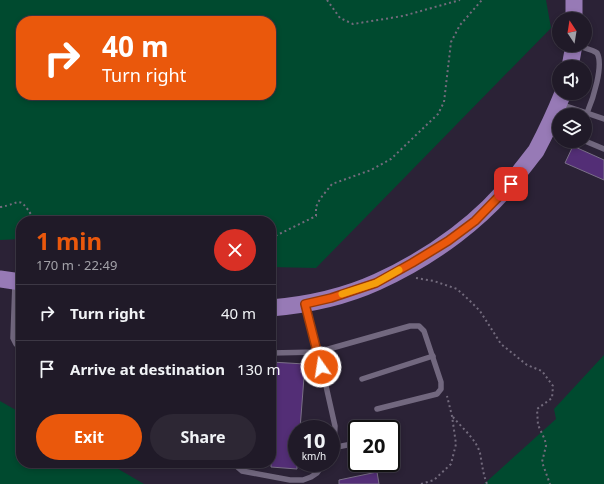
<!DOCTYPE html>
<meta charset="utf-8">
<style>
:root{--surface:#201a28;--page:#2d2734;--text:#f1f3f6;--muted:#a2a1a8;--line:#3d3845;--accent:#ea580c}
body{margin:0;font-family:"Noto Sans",sans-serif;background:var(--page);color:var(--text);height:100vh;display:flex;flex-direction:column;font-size:15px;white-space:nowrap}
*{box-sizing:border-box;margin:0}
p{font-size:13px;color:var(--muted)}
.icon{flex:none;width:22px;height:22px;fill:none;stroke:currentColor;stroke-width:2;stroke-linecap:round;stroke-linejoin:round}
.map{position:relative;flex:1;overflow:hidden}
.sheet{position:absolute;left:16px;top:216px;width:260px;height:252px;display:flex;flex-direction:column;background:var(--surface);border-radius:16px;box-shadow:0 2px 6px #0003,0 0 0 1px var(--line)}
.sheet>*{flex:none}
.banner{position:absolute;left:16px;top:16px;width:260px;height:84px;border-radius:16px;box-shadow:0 2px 6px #0003,0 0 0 1px var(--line);background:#ea580c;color:#fff;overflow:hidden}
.needle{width:26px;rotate:348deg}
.fabs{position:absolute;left:552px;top:12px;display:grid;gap:8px}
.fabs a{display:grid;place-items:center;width:40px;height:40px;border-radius:50%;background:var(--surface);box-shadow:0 2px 6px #0003,0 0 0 1px var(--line);font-size:20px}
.speed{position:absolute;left:288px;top:420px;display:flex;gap:8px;font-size:20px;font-weight:700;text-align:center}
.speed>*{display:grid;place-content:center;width:52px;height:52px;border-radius:50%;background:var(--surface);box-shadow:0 2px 6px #0003,0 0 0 1px var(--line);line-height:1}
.speed small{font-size:10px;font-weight:400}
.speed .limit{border:2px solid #111;border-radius:6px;background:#fff;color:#111}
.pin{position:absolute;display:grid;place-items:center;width:34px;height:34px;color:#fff;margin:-17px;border-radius:8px;box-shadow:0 2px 6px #0006}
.me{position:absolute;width:44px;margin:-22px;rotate:347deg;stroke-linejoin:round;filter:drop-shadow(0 0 3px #0008)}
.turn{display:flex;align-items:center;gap:14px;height:84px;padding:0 20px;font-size:18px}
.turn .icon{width:52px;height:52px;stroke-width:2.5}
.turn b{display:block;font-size:28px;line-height:34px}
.round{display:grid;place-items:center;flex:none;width:42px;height:42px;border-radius:21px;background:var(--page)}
.summary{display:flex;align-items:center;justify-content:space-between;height:68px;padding:0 20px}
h1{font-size:24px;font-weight:700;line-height:30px;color:var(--accent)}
.cta{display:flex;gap:8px;margin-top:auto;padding:8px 20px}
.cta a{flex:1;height:46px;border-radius:24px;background:var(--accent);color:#fff;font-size:16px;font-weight:700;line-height:46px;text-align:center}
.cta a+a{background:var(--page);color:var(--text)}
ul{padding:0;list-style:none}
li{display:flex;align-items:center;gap:12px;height:56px;padding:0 20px;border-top:1px solid var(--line)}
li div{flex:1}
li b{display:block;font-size:15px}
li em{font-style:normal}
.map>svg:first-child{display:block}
.green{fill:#004a2f;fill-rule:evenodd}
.building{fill:#532e76;stroke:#7b7088}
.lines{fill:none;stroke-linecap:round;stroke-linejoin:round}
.path{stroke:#736b7d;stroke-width:2;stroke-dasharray:2 3;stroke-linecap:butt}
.service{stroke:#72687f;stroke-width:5.5}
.primary{stroke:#977ab6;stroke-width:17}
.route-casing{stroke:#983908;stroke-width:10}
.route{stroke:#ea580c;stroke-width:7}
.slow{stroke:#f59e0b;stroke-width:7}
</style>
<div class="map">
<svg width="604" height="484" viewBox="0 0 604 484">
<rect width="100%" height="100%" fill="#2b2236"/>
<!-- green -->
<g class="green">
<path d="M 0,0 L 546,0 L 551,28 L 316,268 L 271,267 L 271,221 L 21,221 L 21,239 L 0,240 ZM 21,21 L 271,21 L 271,95 L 21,95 Z"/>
<polygon points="604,355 604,484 484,484 556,419 554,409"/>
<polygon points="0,401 21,413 21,463 108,463 144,484 0,484"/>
</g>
<!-- building -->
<g class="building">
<polygon points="573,146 604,160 604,180 565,163"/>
<polygon points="271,362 305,364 300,429 297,429 297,469 271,467"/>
<polygon points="377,472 379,484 339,484 339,480"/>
</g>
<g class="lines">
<!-- path -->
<g class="path">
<polyline points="327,0 340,18 353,24 403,16 460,0"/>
<path d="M 0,207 C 21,204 18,194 32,216 L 32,221"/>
<polyline points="271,238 316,216 316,207 320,199 332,184 371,170 391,159 438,114 444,102 451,42 460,25 482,0"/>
<polyline points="416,278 434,281 457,289 469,300 480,311 501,344 527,365 542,371 553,386 552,398 537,409 538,425 545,440 546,446 542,462 550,484"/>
<path d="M 453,417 C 462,428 476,439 480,453 C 482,464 483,474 487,484"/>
<polyline points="421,484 434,480 451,464 456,444 452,416 447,396"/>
</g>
<!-- service -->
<g class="service">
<path d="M 577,45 C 583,48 592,49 597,53 C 604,65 593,99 587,113"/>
<polyline points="560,104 604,119"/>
<polyline points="585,141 604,149"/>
<polyline points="15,283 13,338 16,344"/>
<polyline points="306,305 317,346 335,426 334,443 331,451"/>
<polyline points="271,353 318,352 410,326 419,326 424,331 441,382 441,389 437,394 377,409"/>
<polyline points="362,379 433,356"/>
<polyline points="332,448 357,443"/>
<polyline points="235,463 235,465 242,471 290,480 303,480 311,477 317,473 324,463"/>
</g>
<!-- primary -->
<g class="primary">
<polyline points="574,19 574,0"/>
<polyline points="570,67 574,45"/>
<polyline points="0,279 21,282"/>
<path d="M 271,308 C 306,305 344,297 377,282 C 432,257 485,219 521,170 C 526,164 531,157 536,151 C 546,132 555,113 563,93"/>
</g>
</g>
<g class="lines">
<defs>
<polyline id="route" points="321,367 305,304 331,298 376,283 412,263 448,241 475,221 511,184"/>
</defs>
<!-- route casing -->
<use href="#route" class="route-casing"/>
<!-- route -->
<use href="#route" class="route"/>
<!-- slow -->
<polyline class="slow" points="342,294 376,283 399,270"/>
</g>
</svg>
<div class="fabs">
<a><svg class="needle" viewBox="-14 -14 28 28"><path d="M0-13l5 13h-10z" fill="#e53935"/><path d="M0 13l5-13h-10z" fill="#a2a1a8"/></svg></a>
<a><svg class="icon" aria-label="sound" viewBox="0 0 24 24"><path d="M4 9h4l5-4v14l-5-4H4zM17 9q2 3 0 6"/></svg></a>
<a><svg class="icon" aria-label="layers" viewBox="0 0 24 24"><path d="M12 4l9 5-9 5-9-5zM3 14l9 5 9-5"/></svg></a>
</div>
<div class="speed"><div>10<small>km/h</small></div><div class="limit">20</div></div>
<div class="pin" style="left:511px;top:184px;background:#d93025"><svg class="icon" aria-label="arrive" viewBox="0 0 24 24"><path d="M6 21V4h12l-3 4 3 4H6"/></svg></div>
<svg class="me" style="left:321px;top:367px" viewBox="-20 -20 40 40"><circle r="17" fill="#ea580c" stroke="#fff" stroke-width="3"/><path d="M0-11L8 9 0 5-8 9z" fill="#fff"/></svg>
<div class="banner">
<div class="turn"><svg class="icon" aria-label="right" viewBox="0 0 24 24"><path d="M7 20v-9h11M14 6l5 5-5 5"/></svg><div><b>40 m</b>Turn right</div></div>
</div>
<section class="sheet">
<div class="summary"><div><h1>1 min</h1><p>170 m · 22:49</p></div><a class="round" style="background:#d93025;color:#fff"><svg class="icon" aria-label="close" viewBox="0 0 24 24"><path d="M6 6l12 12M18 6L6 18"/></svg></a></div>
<ul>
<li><svg class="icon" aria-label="right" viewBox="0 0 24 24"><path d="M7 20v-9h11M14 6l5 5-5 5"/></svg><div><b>Turn right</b></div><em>40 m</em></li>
<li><svg class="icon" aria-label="arrive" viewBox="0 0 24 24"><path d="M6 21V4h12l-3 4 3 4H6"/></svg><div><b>Arrive at destination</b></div><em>130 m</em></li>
</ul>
<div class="cta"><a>Exit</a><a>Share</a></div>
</section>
</div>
